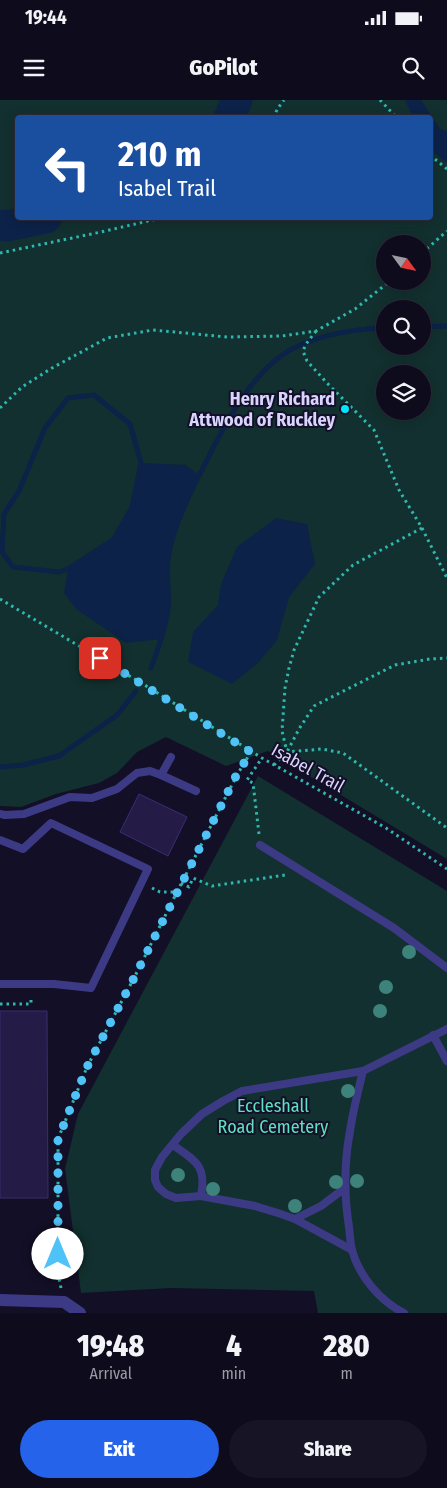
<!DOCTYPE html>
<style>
:root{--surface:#0e0b1c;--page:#171425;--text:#f1f3f6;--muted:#9b9ba3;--line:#2e2b3b;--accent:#2563eb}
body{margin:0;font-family:"Fira Sans Condensed",sans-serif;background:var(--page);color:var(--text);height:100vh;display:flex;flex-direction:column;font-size:19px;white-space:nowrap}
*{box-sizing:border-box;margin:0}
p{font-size:16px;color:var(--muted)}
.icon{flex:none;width:28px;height:28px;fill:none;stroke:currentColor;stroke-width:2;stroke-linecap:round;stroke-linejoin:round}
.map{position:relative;height:1213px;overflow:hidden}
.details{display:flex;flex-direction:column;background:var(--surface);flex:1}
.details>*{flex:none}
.top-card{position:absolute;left:15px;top:15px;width:418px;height:105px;border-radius:5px;box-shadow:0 2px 12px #0003,0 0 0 1px var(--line);background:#1a4fa0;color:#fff;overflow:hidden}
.needle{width:32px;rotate:123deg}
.fabs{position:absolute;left:376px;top:135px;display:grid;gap:10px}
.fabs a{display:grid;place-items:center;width:55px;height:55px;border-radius:50%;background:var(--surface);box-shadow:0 2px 12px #0003,0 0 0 1px var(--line);font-size:25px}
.pin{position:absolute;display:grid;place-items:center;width:42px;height:42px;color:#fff;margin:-21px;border-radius:10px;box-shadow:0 2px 8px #0006}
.me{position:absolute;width:55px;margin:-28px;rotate:0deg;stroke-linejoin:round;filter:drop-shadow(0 0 4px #0008)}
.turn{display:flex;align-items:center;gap:18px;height:105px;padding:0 20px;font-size:22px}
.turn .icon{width:65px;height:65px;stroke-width:2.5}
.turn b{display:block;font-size:35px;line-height:42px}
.eta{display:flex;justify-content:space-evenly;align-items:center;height:85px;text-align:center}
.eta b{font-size:30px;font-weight:800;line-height:35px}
.action{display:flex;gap:10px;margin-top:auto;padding:10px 20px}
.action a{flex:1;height:58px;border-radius:30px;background:var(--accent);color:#fff;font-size:20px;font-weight:800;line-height:58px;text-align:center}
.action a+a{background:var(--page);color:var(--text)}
.status{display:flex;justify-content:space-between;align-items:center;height:35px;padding:0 25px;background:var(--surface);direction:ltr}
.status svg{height:14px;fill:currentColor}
header{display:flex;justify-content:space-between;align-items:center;height:65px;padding:0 20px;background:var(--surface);font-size:22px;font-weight:800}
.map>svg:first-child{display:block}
.green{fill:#12302f;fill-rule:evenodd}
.water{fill:#0c2248}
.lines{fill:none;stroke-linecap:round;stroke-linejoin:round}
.stream{stroke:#0c2248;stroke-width:5}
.river{stroke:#0c2248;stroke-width:31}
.building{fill:#241b47;stroke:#3b2d73}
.path{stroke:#2fb8b0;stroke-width:3;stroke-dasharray:2.5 4;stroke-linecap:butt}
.lane{stroke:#3d3a85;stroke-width:8}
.street{stroke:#3d3a85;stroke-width:12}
.tree{fill:#3d827b}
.route{stroke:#4fc3f7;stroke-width:9;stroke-dasharray:0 16.2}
.poi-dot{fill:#00e5ff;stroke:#130f26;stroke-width:2}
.labels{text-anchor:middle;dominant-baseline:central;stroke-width:4;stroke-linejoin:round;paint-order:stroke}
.poi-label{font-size:18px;font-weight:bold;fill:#d9d4ff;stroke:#130f26;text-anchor:end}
.street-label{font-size:18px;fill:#d9d4ff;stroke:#130f26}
.park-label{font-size:18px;fill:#5fe0c0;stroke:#130f26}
</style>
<div class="status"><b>19:44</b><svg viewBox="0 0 49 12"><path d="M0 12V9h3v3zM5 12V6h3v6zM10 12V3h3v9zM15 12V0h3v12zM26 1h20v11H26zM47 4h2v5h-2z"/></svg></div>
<header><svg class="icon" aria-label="menu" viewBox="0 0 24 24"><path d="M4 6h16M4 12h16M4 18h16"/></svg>GoPilot<svg class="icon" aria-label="search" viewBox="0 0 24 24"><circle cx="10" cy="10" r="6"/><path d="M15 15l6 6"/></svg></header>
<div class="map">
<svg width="447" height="1213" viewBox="0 0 447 1213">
<rect width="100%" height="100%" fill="#130f26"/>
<!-- green -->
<g class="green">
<path d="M 0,0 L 447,0 L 447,759 L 268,651 L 226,666 L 166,637 L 137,652 L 117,673 L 99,683 L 56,694 L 21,707 L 0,706 ZM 18,18 L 430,18 L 430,118 L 18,118 ZM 385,144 L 422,144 L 422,181 L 385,181 ZM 385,209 L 422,209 L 422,246 L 385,246 ZM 385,274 L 422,274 L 422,311 L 385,311 Z"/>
<polygon points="258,676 447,791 447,1213 318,1213 314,1191 171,1188 81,1193 65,1069 78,1014"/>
</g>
<!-- water -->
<g class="water">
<polygon points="405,0 421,0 440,29 447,31 447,63 430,49 430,18 413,17"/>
<path d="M 141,363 L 186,365 L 199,375 C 186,399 174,426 169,454 C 166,472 169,491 168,509 C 167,519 164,529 162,539 L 126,543 L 76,509 L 64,493 L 68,469 L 114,439 L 132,407 Z"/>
<polygon points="276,418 307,424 315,464 289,497 277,540 258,563 232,584 188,562 193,532 218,505 221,484 237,447"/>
</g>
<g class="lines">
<!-- stream -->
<g class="stream">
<polyline points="422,227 447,226"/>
<polygon points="94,295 130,324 141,363 132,407 114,439 68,469 59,472 13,467 2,452 4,414 19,391 45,328 68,298"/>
<path d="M 151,568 C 158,549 165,530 168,510 C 170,491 165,472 169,453 C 176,419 192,389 208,358 C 226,323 245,285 277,259 C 304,237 351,229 385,228"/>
<polyline points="0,667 23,665 59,656 117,615 136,591"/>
</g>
<!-- river -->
<g class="river">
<polyline points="229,18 237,0"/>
<polyline points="0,125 6,126 46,118"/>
</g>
</g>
<!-- building -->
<g class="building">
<polygon points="139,694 187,717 168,756 120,732"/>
<polygon points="0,911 47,911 48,1098 0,1098"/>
</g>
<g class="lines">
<!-- path -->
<g class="path">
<polyline points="380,0 397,18"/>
<polyline points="273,18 278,8 284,0"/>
<polyline points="430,55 447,69"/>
<polyline points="0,153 101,132 161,118"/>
<polyline points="422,153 447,131"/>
<polyline points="316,231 306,244 303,251 307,261 327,283 374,330 399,390 422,428 353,465 319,497 294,550 289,568 285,588 282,631 287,652 322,649 343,653 447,728"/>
<polyline points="0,308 22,287 52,268 107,238 153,230 227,237 282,236 316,231 355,209 390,181"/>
<polyline points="422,428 447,478"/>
<polyline points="0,499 143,584 262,658 386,728 447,769"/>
<polyline points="274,665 287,652 299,629 314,606 395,565 430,559 447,558"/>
<polyline points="259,734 253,683 247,680 262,658"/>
<polyline points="181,783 189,787 193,778 212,786 285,775"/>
<polyline points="152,788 160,792 177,792 237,675 251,652"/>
<polyline points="0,904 31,904 31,897 30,897"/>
<polyline points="61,1188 58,1174 58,1039 87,967 134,878 177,792"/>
</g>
<!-- lane -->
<g class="lane">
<polyline points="161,675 171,657"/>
<polyline points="0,714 5,715 24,714 70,697 92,698 117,689 137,673 150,671 161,675 196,691"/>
<polyline points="0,740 23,749 51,723 148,769 91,888 54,884 0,884"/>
<polyline points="260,745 394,828 447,868"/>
<polyline points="433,935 447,961"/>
<path d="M 363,971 C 358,991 353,1011 350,1031 C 344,1063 344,1095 349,1127 C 350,1134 350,1142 352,1150 C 359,1176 380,1201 404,1213"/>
<path d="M 173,1045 C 196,1061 207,1066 201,1096"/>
<polyline points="295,1119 321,1106 345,1088"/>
<polyline points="352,1150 295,1119 278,1113 255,1106 201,1096 176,1098 166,1094 158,1087 155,1080 155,1070 162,1057 181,1034 202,1014 223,1001 242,991 363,971 447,929"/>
</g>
<!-- street -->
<polyline class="street" points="0,1200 64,1202 80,1213"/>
</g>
<!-- trees -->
<g class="tree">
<circle cx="409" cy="852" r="7"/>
<circle cx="386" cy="887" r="7"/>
<circle cx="380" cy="911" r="7"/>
<circle cx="348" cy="991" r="7"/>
<circle cx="178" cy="1075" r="7"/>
<circle cx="357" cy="1081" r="7"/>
<circle cx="336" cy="1082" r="7"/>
<circle cx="213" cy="1089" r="7"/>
<circle cx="295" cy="1106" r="7"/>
</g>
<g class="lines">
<!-- route -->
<polyline class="route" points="58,1154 58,1039 87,967 134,878 237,674 251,652 100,558"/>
</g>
<!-- markers -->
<circle class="poi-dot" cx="345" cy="309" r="5"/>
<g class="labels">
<!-- poi labels -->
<g class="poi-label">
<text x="335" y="299">Henry Richard<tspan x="335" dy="21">Attwood of Ruckley</tspan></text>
</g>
<!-- street labels -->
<g class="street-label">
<text transform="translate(308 668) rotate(29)">Isabel Trail</text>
</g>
<!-- park labels -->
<g class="park-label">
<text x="273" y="1006">Eccleshall<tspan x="273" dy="21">Road Cemetery</tspan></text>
</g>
</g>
</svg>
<div class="fabs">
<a><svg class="needle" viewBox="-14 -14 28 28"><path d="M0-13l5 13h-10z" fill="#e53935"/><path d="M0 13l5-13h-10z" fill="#9b9ba3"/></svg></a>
<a><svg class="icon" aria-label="search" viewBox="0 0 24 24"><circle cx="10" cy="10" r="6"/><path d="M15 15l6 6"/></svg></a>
<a><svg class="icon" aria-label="layers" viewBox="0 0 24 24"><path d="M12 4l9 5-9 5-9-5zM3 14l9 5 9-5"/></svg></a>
</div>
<div class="pin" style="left:100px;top:558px;background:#d93025"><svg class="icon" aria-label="arrive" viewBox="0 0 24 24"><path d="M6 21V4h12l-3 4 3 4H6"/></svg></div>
<svg class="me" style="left:58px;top:1154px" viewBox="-20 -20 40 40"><circle r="19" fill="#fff"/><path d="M0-13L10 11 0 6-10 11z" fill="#4fc3f7"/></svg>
<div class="top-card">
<div class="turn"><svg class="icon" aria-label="left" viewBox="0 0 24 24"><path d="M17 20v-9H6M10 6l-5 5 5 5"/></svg><div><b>210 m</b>Isabel Trail</div></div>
</div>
</div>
<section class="details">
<div class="eta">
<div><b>19:48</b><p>Arrival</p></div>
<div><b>4</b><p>min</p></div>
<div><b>280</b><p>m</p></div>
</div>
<div class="action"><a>Exit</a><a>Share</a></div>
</section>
